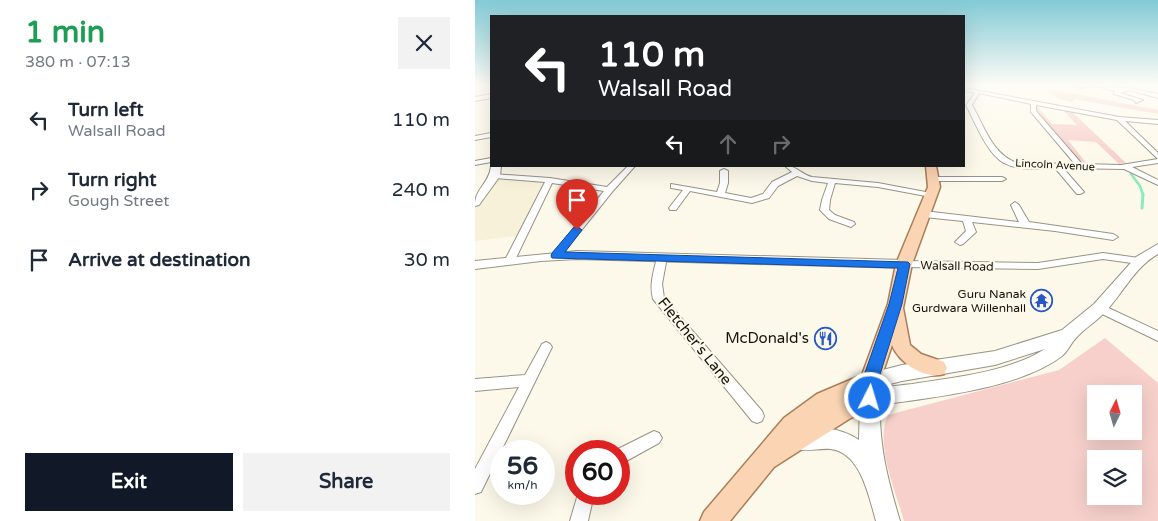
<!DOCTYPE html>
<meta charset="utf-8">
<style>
:root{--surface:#fff;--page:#f2f2f3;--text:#1f2937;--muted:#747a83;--accent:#111827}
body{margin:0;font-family:"Varela Round",sans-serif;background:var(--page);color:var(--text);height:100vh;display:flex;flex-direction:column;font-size:19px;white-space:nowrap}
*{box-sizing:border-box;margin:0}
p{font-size:16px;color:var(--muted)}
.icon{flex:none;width:28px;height:28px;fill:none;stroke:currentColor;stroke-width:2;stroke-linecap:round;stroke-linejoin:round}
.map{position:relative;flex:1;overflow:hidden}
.details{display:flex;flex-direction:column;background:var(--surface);width:475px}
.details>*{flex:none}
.top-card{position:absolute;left:15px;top:15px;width:475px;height:152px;border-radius:0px;box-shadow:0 5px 20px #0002;background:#202124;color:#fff;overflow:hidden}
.needle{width:32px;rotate:5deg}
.tools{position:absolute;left:612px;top:385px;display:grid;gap:10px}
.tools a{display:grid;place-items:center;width:55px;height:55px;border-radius:0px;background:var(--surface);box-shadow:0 5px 20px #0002;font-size:25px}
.speed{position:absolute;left:15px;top:440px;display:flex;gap:10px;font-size:25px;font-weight:700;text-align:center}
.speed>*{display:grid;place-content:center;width:65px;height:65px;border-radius:50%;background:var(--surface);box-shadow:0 5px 20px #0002;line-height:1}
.speed small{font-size:12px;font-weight:400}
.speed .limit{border:8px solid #d22;background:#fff;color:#111}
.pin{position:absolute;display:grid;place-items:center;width:42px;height:42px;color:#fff;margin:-51px -21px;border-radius:50% 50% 50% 0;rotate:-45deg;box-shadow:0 0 5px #0007}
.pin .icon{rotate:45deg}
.me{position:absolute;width:55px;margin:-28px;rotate:5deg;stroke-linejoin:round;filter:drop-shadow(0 0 4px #0008)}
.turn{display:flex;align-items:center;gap:18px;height:105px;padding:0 25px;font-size:22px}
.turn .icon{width:65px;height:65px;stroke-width:2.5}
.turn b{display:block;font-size:35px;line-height:42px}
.lanes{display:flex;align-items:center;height:48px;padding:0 25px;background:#0003;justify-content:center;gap:25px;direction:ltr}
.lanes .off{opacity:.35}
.round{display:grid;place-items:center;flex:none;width:52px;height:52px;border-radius:0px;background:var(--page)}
.head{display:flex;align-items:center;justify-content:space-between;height:85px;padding:0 25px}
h1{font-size:30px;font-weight:700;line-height:38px;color:#1e9e55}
.button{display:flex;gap:10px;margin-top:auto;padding:10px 25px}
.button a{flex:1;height:58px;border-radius:0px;background:var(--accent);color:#fff;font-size:20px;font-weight:700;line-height:58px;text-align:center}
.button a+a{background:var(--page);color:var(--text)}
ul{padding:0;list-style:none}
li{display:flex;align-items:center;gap:15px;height:70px;padding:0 25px}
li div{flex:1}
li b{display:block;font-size:19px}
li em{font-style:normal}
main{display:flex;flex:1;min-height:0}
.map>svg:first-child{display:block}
.built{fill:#f7f1da}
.green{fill:#f7d0cb;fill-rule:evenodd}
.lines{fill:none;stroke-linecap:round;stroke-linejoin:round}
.stream-far1{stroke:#8aeabc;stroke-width:2.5}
.stream{stroke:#8aeabc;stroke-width:3}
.street-casing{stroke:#979486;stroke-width:2}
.secondary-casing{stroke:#979486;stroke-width:2}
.primary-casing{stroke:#a97e58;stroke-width:3}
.street{fill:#fff;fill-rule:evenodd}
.secondary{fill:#fff;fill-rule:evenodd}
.primary{fill:#fbd4b3;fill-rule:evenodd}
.route{fill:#1a73e8;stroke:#114b97}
.labels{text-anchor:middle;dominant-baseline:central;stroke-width:4.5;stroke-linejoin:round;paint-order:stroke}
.far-street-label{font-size:11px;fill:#14130e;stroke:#fdf9ea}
.street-label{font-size:12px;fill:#14130e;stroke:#fdf9ea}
.poi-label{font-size:12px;fill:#14130e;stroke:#fdf9ea;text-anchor:end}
.near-poi-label{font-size:15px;fill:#14130e;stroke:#fdf9ea;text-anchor:end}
.near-street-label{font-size:15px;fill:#14130e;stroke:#fdf9ea}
</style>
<main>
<section class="details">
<div class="head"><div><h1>1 min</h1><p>380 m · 07:13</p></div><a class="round"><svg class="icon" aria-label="close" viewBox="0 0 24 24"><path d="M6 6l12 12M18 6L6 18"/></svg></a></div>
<ul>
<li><svg class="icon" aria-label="left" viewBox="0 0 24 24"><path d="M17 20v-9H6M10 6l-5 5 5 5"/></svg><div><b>Turn left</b><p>Walsall Road</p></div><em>110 m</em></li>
<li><svg class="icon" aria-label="right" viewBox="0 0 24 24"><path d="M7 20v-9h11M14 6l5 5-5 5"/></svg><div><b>Turn right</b><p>Gough Street</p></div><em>240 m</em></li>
<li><svg class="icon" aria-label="arrive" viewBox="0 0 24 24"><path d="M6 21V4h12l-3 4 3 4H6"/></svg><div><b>Arrive at destination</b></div><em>30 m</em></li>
</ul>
<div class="button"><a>Exit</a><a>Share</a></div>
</section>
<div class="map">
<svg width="683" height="521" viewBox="0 0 683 521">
<rect width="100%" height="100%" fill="#fdf9ea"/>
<!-- built -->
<polygon class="built" points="24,178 73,180 42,236 0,241 0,208"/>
<!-- green -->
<g class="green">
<polygon points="576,89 683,110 683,114 600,99 596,102 585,99 573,92"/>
<polygon points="561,105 577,124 602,125 588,110 596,111 651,163 644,164 621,142 593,140 612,164 602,159 559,109"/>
<path d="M 630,338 L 683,383 L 683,521 L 429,521 C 421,492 399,443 413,415 L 584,370 ZM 621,394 L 659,394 L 659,431 L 621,431 ZM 621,459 L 659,459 L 659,496 L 621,496 Z"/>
</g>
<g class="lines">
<!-- stream-far1 -->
<polyline class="stream-far1" points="656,174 665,186 668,195"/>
<!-- stream -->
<polyline class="stream" points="667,208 668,194"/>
<defs>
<g id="street">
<path d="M 593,84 C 623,84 653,87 683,94 L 683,98 L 654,90 L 645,93 L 668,100 L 661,103 L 659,100 L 639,94 L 639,92 L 641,91 L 617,85 L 607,88 Z"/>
<path d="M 489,88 L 644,117 L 683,120 L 683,124 L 650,121 L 683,153 L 683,163 L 657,167 L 683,180 L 683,185 L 649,169 L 588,168 L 609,192 L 605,194 L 602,194 L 580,168 C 564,168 543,171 529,163 C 512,154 500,122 491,105 L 500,93 L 489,90 ZM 504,93 L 556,104 L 556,112 L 600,164 L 543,163 C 518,156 509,126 497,105 ZM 561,105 L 642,120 L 683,159 L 646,165 L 607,164 L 561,111 Z"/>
<polygon points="16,133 16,137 0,140 0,136"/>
<polygon points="16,158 16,162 0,165 0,161"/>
<polygon points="153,166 160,166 137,192 84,258 81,259 76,256 78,254 129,191 77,183 40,260 39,262 31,262 30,260 70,182 20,178 17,178 17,174 75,178 132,187"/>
<path d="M 310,166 C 323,166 325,174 337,177 L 403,183 L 456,193 L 460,195 L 456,197 L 403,187 L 360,183 L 355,200 L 354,210 L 360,215 L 379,222 L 380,224 L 376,227 L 354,219 L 345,210 L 347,200 L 353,183 L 337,181 L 322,176 L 303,186 L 294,198 L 277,203 L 215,191 L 201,210 L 195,210 L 194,208 L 208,190 L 196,188 L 196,184 L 242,192 L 245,183 L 245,171 L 249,169 L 253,171 L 253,183 L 250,193 L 276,198 L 288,194 L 297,182 L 317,172 Z"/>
<polygon points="456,177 527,177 531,179 527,181 459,181 455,179"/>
<polygon points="540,202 544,205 554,222 638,234 643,237 638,240 580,231 497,222 501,232 488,244 485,245 480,242 491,231 488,221 449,217 445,214 449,211 544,222 536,205"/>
<polygon points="628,253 664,258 669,261 664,264 628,259 563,269 429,267 424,264 429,261 563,263"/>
<path d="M 187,254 L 192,257 L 187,284 L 189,298 L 287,411 L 289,416 L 287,421 L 282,423 L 277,421 L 178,299 C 174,284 179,271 182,257 Z"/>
<polygon points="625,304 683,331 683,341 621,311 619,308 621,305"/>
<polygon points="71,342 75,344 77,347 6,492 0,494 0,469 44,387 0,391 0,379 50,375 67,344"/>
<polygon points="179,431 184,433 187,438 184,443 144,465 144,451 139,451"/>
<polygon points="103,494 121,494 117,503 113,521 95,521"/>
</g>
<g id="secondary">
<polygon points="16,94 16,98 0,101 0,97"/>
<path d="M 16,166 L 26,166 L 25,176 L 4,205 L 0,206 C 0,187 14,185 16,166 Z"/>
<path d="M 683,244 L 683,254 C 658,268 647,296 627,315 C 619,323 609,329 601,338 C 596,343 593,351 587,356 C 544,389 458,397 405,405 C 404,447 413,481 425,521 L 401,521 C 394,497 386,452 355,449 C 342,448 331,453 320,448 L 316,441 L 320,434 C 341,425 365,427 384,440 L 385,398 L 388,392 C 403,387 421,386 437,384 C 481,377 531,373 570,349 L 520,365 L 427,381 L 395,389 L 388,387 L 386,381 L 388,375 L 427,365 L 520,351 L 587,330 L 619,304 L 661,257 Z"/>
<polygon points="102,251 429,260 434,261 436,264 434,267 429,268 102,259 66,261 0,269 0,261"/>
</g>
<path id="primary" d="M 451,166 L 461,166 L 465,187 L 437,264 L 428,308 L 435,345 L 446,354 L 469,362 L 472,368 L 469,374 C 450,380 424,363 417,345 L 405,381 L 406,398 L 402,405 L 374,419 L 299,467 L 255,521 L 225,521 L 229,512 L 309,418 L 342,394 L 387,375 L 413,304 L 421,264 L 453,187 Z"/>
</defs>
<!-- street casing -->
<use href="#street" class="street-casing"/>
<!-- secondary casing -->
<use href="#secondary" class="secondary-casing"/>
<!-- primary casing -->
<use href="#primary" class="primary-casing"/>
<!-- street -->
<use href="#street" class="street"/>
<!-- secondary -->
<use href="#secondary" class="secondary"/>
<!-- primary -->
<use href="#primary" class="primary"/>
</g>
<!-- sky -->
<linearGradient id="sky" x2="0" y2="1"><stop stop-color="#82cad6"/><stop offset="0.54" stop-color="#fefcf6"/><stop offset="1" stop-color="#fefcf6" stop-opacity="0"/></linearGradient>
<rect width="683" height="157" fill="url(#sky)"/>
<!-- route -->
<polygon class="route" points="102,226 107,230 90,252 433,262 435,264 427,304 403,381 403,398 401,403 395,405 390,403 387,398 387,381 414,304 423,268 77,258 76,256 77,253 99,227"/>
<!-- icons -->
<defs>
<symbol id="temple-ring" viewBox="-11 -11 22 22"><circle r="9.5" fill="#fdf9ea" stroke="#2657c5" stroke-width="1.5"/><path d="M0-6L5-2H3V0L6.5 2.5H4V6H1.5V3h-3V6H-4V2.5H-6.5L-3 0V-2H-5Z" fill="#2657c5"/></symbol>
<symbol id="restaurant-ring" viewBox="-11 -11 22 22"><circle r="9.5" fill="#fdf9ea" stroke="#2657c5" stroke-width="1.5"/><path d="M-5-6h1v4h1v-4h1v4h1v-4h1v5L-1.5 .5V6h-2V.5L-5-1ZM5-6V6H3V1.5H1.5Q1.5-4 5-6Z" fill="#2657c5"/></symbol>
</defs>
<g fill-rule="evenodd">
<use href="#temple-ring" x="554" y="288" width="25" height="25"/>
<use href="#restaurant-ring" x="338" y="326" width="25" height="25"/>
</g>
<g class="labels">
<!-- far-street labels -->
<g class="far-street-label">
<text transform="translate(580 165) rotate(3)">Lincoln Avenue</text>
</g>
<!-- street labels -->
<g class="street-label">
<text transform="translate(482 266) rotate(1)">Walsall Road</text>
</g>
<!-- poi labels -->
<g class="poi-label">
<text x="551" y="294">Guru Nanak<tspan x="551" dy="14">Gurdwara Willenhall</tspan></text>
</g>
<!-- near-poi labels -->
<g class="near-poi-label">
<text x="334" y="338">McDonald's</text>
</g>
<!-- near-street labels -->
<g class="near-street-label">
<text transform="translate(220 341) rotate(51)">Fletcher's Lane</text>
</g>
</g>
</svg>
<div class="tools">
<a><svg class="needle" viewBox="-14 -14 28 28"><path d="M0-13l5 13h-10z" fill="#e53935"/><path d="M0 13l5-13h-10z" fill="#747a83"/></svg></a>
<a><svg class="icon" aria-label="layers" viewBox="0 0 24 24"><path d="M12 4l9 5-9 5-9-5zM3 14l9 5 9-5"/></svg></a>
</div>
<div class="speed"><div>56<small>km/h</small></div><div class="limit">60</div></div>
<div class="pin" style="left:102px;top:230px;background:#d93025"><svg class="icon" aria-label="arrive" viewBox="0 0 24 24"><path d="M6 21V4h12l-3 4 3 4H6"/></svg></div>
<svg class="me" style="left:395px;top:398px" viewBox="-20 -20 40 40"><circle r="17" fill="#1a73e8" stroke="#fff" stroke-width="3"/><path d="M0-11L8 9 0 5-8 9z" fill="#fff"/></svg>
<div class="top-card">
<div class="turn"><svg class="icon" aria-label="left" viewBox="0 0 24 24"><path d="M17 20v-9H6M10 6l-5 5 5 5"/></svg><div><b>110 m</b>Walsall Road</div></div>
<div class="lanes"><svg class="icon" aria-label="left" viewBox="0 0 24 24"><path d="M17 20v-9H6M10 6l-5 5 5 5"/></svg><svg class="icon off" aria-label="ahead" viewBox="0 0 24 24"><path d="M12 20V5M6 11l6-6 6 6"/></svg><svg class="icon off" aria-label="right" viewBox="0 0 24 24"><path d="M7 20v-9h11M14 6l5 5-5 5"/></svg></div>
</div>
</div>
</main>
